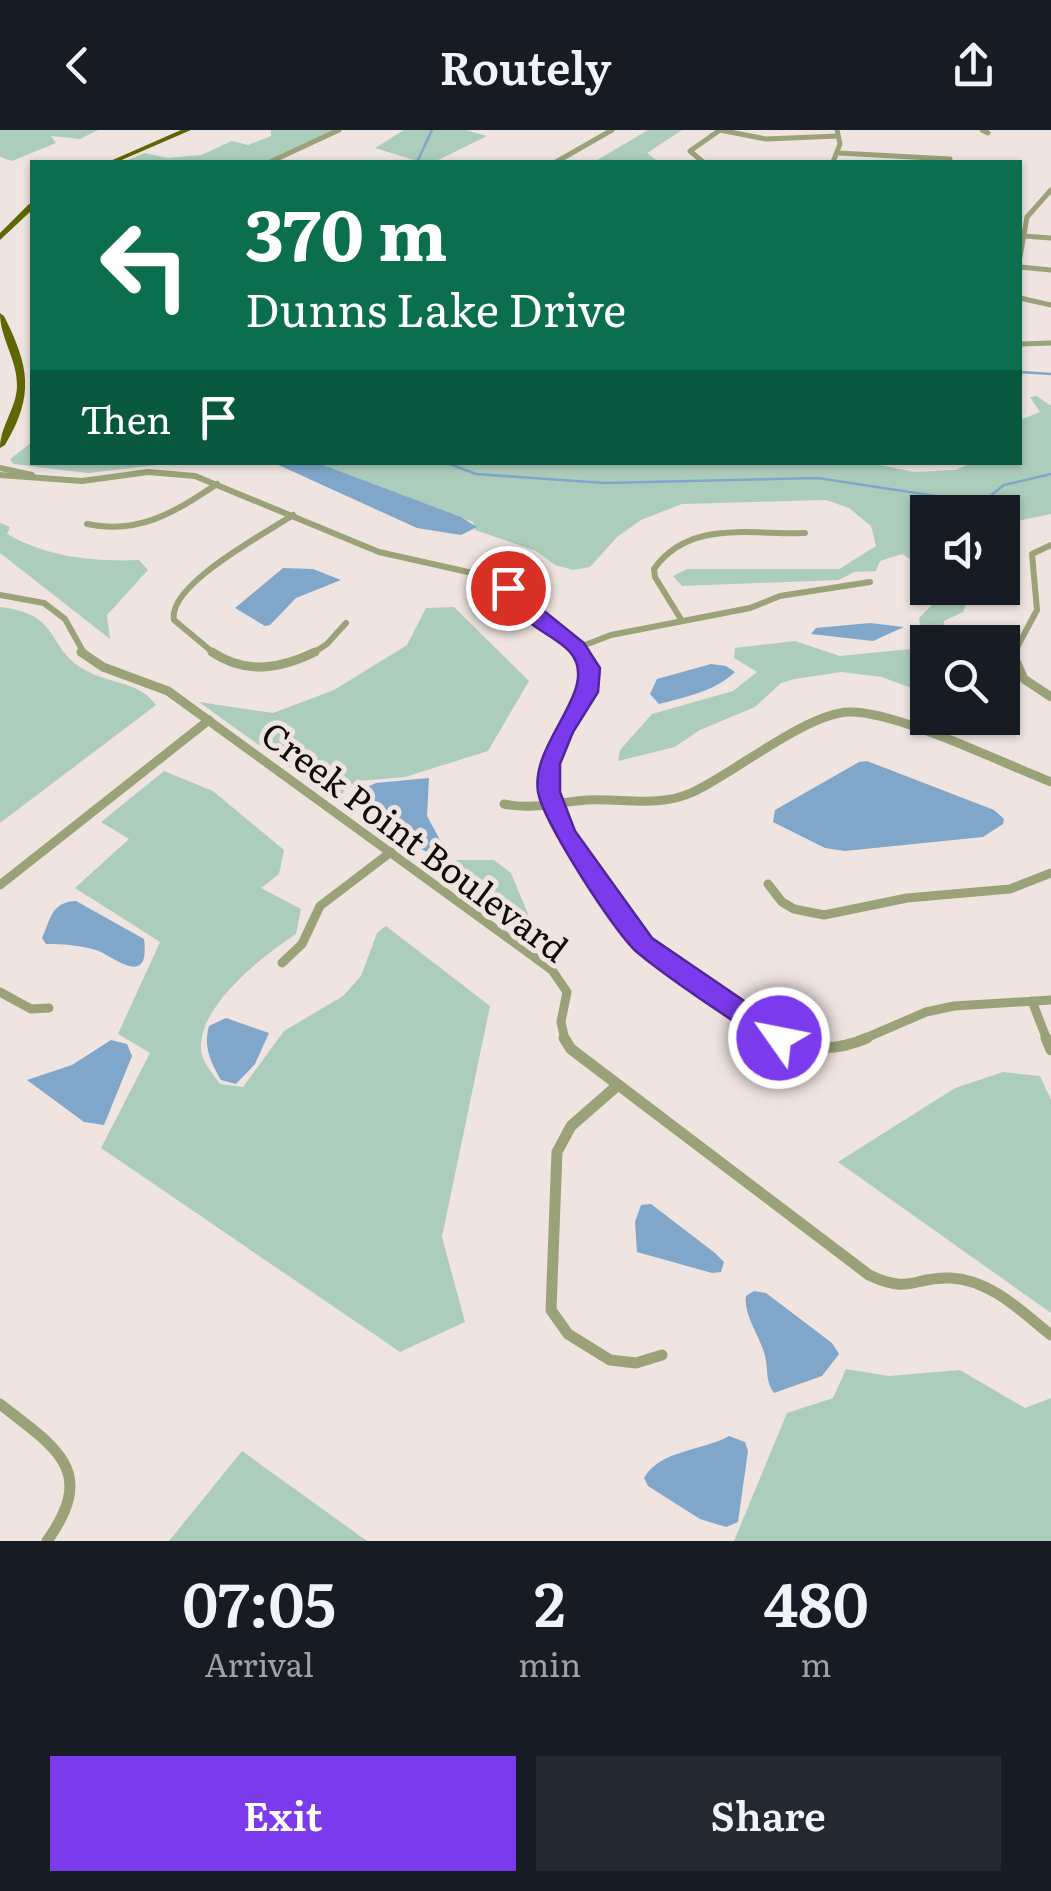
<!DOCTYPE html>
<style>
:root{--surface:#171b24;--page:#242831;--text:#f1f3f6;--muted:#9ea1a6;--accent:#7c3aed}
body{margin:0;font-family:Literata,serif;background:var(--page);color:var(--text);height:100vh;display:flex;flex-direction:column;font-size:38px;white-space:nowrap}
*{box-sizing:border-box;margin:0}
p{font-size:32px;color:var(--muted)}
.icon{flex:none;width:55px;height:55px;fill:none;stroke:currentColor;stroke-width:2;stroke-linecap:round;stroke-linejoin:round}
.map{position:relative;height:1411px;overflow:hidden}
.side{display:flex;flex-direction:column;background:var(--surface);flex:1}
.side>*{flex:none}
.top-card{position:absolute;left:30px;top:30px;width:992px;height:305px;border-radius:0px;box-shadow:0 2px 8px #0004;background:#0b6e4f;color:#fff;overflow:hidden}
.buttons{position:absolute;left:910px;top:365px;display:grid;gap:20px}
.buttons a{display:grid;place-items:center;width:110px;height:110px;border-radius:0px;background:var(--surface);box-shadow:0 2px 8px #0004;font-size:50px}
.pin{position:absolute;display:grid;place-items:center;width:85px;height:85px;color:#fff;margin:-42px;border:5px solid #fff;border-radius:50%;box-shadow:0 2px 10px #0007}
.me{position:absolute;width:110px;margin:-55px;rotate:303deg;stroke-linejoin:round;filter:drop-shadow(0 0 8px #0008)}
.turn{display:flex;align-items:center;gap:35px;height:210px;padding:0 50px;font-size:45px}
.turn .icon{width:130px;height:130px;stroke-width:2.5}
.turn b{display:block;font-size:70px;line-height:85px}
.then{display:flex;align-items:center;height:95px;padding:0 50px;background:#0003;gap:20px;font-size:38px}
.eta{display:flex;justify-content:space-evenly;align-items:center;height:170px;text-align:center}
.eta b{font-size:60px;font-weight:600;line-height:70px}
.action{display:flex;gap:20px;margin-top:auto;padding:20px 50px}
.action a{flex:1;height:115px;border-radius:0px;background:var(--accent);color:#fff;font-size:40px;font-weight:600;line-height:115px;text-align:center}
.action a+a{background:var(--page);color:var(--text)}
header{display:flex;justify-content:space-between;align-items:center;height:130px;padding:0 50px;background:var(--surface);font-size:45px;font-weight:600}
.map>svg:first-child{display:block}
.green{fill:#adcdbc}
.water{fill:#80a6ca}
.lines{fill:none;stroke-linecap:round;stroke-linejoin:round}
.stream{stroke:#80a6ca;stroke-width:2.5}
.street-far3{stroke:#9ba178;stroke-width:5}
.street-far2{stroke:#9ba178;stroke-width:6}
.street-far1{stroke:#9ba178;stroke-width:9}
.street{stroke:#9ba178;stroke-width:11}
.primary{fill:#5f6602;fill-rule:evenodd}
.route{fill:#7c3aed;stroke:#51269a;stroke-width:2.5}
.labels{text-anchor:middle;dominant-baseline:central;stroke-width:10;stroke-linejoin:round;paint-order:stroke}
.street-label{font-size:35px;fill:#0f0c0b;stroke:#efe4e0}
</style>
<header><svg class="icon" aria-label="back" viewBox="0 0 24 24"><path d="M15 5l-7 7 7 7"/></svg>Routely<svg class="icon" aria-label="share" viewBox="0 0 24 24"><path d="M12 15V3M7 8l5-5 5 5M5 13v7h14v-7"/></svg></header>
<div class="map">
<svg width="1051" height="1411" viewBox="0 0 1051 1411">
<rect width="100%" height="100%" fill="#efe4e0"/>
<!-- green -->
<g class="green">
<polygon points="0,0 98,0 80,9 51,6 56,13 12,31 0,27"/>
<polygon points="271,0 335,0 266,32 123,32 145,23 168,28 201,25 232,11 248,15 271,6"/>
<polygon points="404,0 466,0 487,6 434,32 411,32 414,30 375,18"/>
<polygon points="648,0 682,0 647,23 659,32 594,32"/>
<polygon points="1037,266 1051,276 1051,384 1003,394 1002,382 928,382 927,439 902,424 880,431 876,441 854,442 839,450 682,456 673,446 687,439 839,439 876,416 871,396 849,378 826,370 682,374 641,390 617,407 590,437 573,440 555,435 536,421 475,400 473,392 318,333 866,332 914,342 955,340 972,333 1020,332 1020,290 1040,282 1030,267"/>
<polygon points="32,312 32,332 173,333 88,343 13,334 10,329"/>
<path d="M 0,393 L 10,397 L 7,404 C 47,427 94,432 139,430 L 148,440 L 107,485 L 110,509 L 0,423 Z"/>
<polygon points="939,458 972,458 963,482 944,491 942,512 928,512 927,564 882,547 841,542 795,549 781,553 755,577 700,600 675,617 618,631 620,620 652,584 733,561 757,542 734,528 735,518 795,511 840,526 910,519 923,511 919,488 940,467"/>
<path d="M 0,477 C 67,485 42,521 93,544 C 116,554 140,553 156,575 L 0,693 Z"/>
<polygon points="454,477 529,551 488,621 405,647 359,651 346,657 338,672 199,572 273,583 334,560 407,515 426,478"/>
<path d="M 164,641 L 213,661 L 284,720 L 279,744 L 261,758 L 301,779 L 296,804 C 263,826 198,875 201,920 C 202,932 213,944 220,954 L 243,957 L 284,901 L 343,866 L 361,846 L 377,803 L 386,796 L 490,876 L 442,1107 L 465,1192 L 400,1222 L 101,1018 L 150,923 L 118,904 L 160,812 L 75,758 L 129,709 L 101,692 Z"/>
<polygon points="456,730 494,730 511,743 543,820 435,742"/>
<polygon points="1003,942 1040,946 1051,970 1051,1183 838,1032 955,958"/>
<polygon points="846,1239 889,1246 960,1240 1025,1278 1051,1268 1051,1411 734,1411 787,1283 833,1268"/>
<polygon points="242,1321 367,1411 169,1411"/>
</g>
<!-- water -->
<g class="water">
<polygon points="274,333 318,333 461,387 477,397 461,405 417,398"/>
<polygon points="283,438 313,439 341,450 296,468 270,495 265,496 235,478"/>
<polygon points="870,493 904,497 873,511 811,504 816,498"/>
<path d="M 711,534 L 726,536 L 735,542 C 715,561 686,567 659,574 L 650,564 L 657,549 Z"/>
<polygon points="867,631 994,680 1004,689 1003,694 983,707 845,721 825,718 773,692 775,680 859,632"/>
<polygon points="429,648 427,686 446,721 432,725 407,711 357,669 358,661 376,653"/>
<path d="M 76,771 L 144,809 C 151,862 109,823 96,820 C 79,815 63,814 46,814 L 42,808 C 51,789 51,772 76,771 Z"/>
<path d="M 226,888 L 269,903 L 255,934 L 236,954 L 221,950 C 211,933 203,917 209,896 Z"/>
<polygon points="111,910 127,914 132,926 104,995 84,992 27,950 72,935"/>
<polygon points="651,1074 715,1123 724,1132 721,1142 712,1143 637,1122 635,1092 641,1075"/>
<path d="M 754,1161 L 766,1163 L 832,1213 L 839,1224 L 822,1246 L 774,1263 C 766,1252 768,1244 766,1231 C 763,1209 743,1187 746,1166 Z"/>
<path d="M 729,1306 L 745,1312 L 748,1321 L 738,1392 L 726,1397 L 700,1389 L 648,1356 L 644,1348 C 660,1320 702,1321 729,1306 Z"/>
</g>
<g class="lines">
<!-- stream -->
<g class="stream">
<polyline points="417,32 432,0"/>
<polyline points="1020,242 1051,244"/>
<polyline points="444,332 476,344 605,353 818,348 981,373 1004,355 1051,344"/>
</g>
<!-- street-far3 -->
<g class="street-far3">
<polyline points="720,0 766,9 838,6"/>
<polyline points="982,0 988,3"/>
<polyline points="839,23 950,29"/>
<polyline points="270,32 339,0"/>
<polyline points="556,32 612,0"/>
<polyline points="703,32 690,21 720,0"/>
<polyline points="833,32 840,14 837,0"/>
<polyline points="1024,106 1051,108"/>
<polyline points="1020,127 1027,87 1051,60"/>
<polyline points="1020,137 1051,140"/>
<polyline points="1020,168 1051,175"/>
<polyline points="1020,214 1051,213"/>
</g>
<!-- street-far2 -->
<g class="street-far2">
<polyline points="0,338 32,345"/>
<polyline points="0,345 82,351 148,342 195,346 379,422 477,444 508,458 581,525"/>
<path d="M 87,394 C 139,405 175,382 217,354"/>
<polyline points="0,465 44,473 65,489 85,525"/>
<path d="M 682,491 L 655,447 L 654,439 C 689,389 752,405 805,403"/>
<polyline points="577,518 611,505 750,478 780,466 870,452"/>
<path d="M 216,525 L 174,490 C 167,455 266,403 293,385"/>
<polyline points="310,525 327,514 346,493"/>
<polyline points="1013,525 1037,480 1032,424 1051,415"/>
</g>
<!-- street-far1 -->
<g class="street-far1">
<polyline points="81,522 103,537 168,561 552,840 567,862 561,892 565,910"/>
<path d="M 212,522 C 246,545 280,539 315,522"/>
<polyline points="580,522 590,538 588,561 562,602 549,634 549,663 565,704 644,814 784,910"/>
<polyline points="1012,522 1024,549 1051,567"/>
<path d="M 504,674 C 533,680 559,672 587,670 C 623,668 659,678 693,662 C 734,643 807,583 849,582 C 897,581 1002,633 1051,652"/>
<polyline points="768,754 782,772 794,779 824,785 907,768 1010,759 1051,743"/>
<polyline points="0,755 209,590"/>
<polyline points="282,833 302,814 320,776 391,722"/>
<polyline points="0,862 31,879 49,878"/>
<polyline points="1032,871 1047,910"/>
<polyline points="861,910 926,882 954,876 1051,870"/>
</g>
<!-- street -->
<g class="street">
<path d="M 564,908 L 571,919 L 869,1145 C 911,1165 914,1146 951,1148 C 991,1150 1022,1182 1051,1205"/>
<path d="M 777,908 C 810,920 835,922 867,908"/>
<polyline points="1046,908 1051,920"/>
<polyline points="618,955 571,996 557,1022 551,1180 568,1204 610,1230 636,1233 662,1225"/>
<path d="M 0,1274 C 56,1318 98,1340 47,1411"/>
</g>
<!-- primary -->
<g class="primary">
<polygon points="181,0 191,0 117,32 108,32"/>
<polygon points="29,74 32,74 32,80 0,110 0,103"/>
<path d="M 0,183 L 4,186 C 29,236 35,265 5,315 L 0,318 C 0,296 17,278 17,255 C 17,229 0,208 0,183 Z"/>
</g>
</g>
<!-- route -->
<path class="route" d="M 508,452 L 584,513 L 600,538 L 598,562 L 573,602 L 560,634 L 560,662 L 575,701 L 652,808 L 788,901 L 792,908 L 788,916 L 779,919 L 770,916 C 726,885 679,857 638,823 C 615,804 543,691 538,662 C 530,611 602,559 570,522 C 560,511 545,504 533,495 C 522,485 512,473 501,462 L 498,458 Z"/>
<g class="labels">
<!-- street labels -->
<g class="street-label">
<text transform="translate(416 710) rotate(37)">Creek Point Boulevard</text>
</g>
</g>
</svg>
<div class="buttons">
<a><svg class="icon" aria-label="sound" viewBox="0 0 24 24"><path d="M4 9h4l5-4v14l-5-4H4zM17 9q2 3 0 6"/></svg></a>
<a><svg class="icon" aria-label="search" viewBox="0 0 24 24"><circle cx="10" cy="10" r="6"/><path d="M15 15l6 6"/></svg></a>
</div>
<div class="pin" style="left:508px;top:458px;background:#d93025"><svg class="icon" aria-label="arrive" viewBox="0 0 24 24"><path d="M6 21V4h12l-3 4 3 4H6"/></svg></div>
<svg class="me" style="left:779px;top:908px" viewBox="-20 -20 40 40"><circle r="17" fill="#7c3aed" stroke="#fff" stroke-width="3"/><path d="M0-11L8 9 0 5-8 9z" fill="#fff"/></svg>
<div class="top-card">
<div class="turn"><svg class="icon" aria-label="left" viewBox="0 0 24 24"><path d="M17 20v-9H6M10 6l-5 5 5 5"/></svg><div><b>370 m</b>Dunns Lake Drive</div></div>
<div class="then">Then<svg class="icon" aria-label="arrive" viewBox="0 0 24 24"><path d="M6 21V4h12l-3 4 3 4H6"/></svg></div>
</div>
</div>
<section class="side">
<div class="eta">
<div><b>07:05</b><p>Arrival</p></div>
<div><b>2</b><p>min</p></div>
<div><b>480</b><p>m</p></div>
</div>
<div class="action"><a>Exit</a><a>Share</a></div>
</section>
